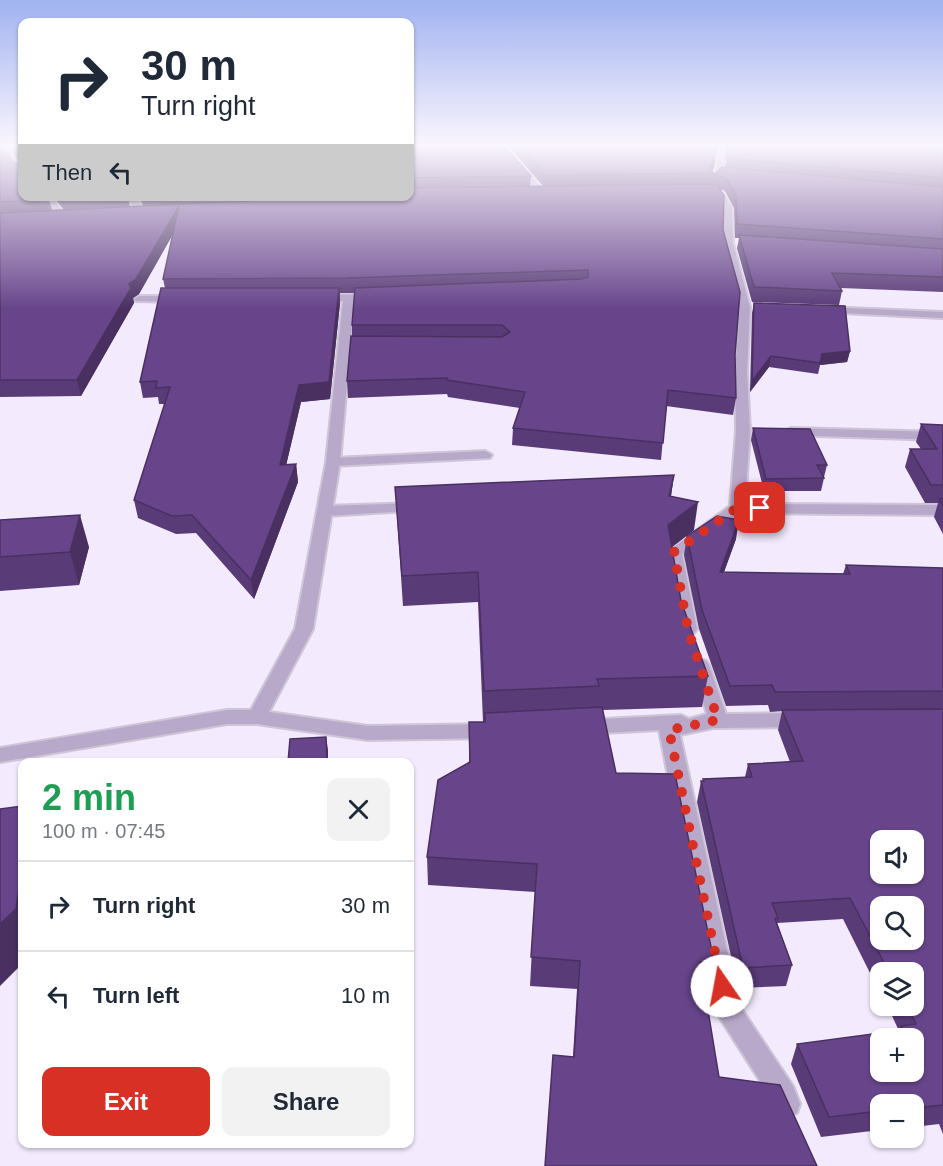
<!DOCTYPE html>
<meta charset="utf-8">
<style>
:root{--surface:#fff;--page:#f2f2f3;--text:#1f2937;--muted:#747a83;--line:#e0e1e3;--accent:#d93025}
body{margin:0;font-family:Arial,sans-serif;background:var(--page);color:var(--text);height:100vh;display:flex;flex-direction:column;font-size:22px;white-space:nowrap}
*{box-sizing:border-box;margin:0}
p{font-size:20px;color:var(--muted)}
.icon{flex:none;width:33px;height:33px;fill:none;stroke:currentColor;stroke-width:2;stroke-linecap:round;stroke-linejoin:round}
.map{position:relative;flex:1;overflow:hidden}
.sheet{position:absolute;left:18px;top:758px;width:396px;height:390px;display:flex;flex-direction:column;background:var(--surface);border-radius:12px;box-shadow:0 2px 4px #0004}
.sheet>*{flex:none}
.guide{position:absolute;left:18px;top:18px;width:396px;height:183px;border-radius:12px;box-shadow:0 2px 4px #0004;background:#fff;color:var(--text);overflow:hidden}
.tools{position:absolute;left:870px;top:830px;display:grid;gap:12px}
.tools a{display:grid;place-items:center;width:54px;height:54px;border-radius:12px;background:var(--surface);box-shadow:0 2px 4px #0004;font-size:30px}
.pin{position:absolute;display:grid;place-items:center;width:51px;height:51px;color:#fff;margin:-26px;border-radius:12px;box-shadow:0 3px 9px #0006}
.me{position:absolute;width:66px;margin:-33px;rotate:348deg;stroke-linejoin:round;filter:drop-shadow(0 0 4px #0008)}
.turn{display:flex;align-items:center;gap:21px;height:126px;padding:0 24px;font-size:27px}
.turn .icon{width:78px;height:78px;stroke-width:2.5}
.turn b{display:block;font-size:42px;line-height:51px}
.then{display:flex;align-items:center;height:57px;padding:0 24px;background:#0003;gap:12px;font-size:22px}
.round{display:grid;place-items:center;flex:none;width:63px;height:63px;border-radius:12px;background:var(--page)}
.head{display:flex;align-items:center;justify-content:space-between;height:102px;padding:0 24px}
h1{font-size:36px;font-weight:600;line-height:45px;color:#1e9e55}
.button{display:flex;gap:12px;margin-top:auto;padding:12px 24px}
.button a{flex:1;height:69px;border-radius:12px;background:var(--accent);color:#fff;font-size:24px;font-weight:600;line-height:69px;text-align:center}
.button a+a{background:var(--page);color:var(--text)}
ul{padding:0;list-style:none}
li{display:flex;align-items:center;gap:18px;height:90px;padding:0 24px;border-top:2px solid var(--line)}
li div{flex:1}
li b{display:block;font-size:22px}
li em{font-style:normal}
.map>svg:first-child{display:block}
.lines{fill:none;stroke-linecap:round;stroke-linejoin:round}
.service-casing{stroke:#cec6d7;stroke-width:4}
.minor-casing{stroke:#cec6d7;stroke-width:4}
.service{fill:#b8a8ca;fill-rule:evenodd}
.minor{fill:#b8a8ca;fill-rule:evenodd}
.wall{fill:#593b78}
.shaded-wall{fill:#493061}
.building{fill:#68458b;stroke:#493061;stroke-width:1.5;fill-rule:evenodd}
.route{stroke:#d93025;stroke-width:10;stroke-dasharray:0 18}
</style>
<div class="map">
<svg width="943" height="1166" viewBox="0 0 943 1166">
<rect width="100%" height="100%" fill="#f3eafd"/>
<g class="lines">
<defs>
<g id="service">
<polygon points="485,451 492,455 490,458 333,466 326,462 333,458"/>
<polygon points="418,503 425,507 423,510 326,516 318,511 326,506"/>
</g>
<g id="minor">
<polygon points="6,146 14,146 12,156 22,168 22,174 19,174 4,156"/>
<polygon points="497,146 505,146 546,193 546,197 540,197"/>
<polygon points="713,146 721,146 726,153 724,169 714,191 724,193 732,208 733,243 750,307 747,371 750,431 745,504 943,505 943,515 740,513 682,554 697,629 694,633 682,633 679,629 666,553 730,506 736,431 735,371 740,307 723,243 724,208 718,197 700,191 706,189 716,169 718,153"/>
<polygon points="41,196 50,196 68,217 68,221 62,221"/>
<polygon points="127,196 136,196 145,214 143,216 137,216"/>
<polygon points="376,294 380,295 380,299 354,301 340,462 313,629 269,712 368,726 490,724 497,726 500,731 497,736 490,738 368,740 257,724 227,724 0,762 0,748 227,710 251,710 295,629 326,462 343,301 318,301 313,298 318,295"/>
<polygon points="139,296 181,296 186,299 181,302 135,301 134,299"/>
<polygon points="824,307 943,312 943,318 820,312 818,310"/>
<polygon points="791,428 943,432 943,440 786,435 784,432"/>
<polygon points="700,659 706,661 709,665 726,714 801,713 808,715 811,720 808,725 801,727 713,728 680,735 739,1005 793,1086 800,1104 797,1113 787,1117 777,1113 773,1101 714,1009 659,730 584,734 577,732 574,727 577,722 584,720 681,715 689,719 707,714 691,665 694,661"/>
</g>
</defs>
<!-- service casing -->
<use href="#service" class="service-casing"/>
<!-- minor casing -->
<use href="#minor" class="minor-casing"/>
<!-- service -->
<use href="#service" class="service"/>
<!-- minor -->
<use href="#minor" class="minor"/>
</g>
<!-- wall -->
<g class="wall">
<polygon points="0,146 14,163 19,164 20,162 14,155 12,146 22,146 22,196 49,200 52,210 64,210 53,196 128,196 130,207 143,206 139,196 263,196 261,200 410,196 410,146 531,176 530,187 543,186 508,146 717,146 714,168 712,172 715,174 725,167 728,151 723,146 943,146 943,292 841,288 842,291 839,305 752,302 737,248 739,238 735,238 734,208 725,191 720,189 723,230 735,355 736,398 733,415 666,406 661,460 512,445 513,428 520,408 448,397 447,394 348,398 347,381 352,336 352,325 355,293 340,293 340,303 330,399 301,402 286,465 296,464 298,482 254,599 196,533 176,534 138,518 134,500 165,404 159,404 158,397 143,398 140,382 165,288 163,279 173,234 139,294 133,298 134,303 81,396 0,397"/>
<polygon points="754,303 850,351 847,362 820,365 818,374 769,367 750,392 752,313"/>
<polygon points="921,424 943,425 943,534 934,517 938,503 925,503 905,467 910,449 921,449 916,442"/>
<polygon points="753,428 827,465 824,477 823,477 824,478 821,491 764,491 751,440"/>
<polygon points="674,475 671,496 694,530 672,547 681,601 708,676 702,707 603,710 616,773 714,961 708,990 705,990 573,1057 577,989 530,986 535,892 428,885 427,857 469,762 469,722 483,722 478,602 403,606 395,487"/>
<polygon points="0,520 89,547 79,585 0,591"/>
<polygon points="687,536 736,539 724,572 843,574 846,565 943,568 943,1134 939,1124 914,1127 914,1104 880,1104 880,1130 821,1137 791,1064 797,1044 899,1031 887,1005 914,1005 914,972 880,972 880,993 843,919 777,923 792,965 786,986 738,988 697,802 701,781 703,781 703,779 745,777 748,764 790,762 778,730 782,711 770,712 768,705 726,706 699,629 684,555"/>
</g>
<!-- shaded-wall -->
<g class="shaded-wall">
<polygon points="715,156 714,168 711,173 708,169"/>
<polygon points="179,206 181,220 139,294 133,298 134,303 81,396 77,380 129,284"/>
<polygon points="339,288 340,303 330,399 301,402 282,483 280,465 299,385"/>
<polygon points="850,351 847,362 820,365 818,374 822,354"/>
<polygon points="771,356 769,367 750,392 752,381"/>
<polygon points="296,464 298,482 254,599 251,580"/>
<polygon points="674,475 670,503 669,496"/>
<polygon points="698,502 694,530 664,553 668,525"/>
<polygon points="80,515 89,547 79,585 70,552"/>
<polygon points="739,520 736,539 717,591 720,572"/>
<polygon points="326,737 328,750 328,762 327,762"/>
<polygon points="22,864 22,964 0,986 0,924"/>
</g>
<!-- building -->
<g class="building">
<polygon points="0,146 14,163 19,164 21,156 13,146 22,146 22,196 46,196 49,200 0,202"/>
<polygon points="410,146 504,146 531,176 410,178"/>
<polygon points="518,146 717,146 715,156 708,169 715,174 722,167 943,187 943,239 737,224 736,195 726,178 712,173 546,176"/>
<polygon points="728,146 943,146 943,178 726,158"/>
<polygon points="710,184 718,186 724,196 723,230 740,292 735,355 736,398 668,390 663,443 513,428 525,392 447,380 447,378 347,381 351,336 502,337 510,332 502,325 352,325 355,288 582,279 588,277 588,270 348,278 163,279 179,206 136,279 129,284 131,288 77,380 0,380 0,213 265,200 270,196 410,196 410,188"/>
<polygon points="61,196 128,196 128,197 64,200"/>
<polygon points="739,235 943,249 943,277 832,273 842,291 754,287"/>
<polygon points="161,288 339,288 329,382 299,385 280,465 296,464 251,580 192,515 172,516 134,500 170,387 156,388 157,381 140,382"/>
<polygon points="754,303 845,306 850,351 822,354 820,363 771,356 752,381"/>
<polygon points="921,424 943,425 943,485 931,485 910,449 937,449"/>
<polygon points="753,428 810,429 827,465 817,465 824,478 766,479"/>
<polygon points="674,475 669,496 698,502 668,525 681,601 708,676 597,679 599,686 484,691 478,572 402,576 395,487"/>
<polygon points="939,499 943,499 943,505"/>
<polygon points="80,515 70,552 0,557 0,520"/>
<polygon points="717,516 739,520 720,572 850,574 846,565 943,568 943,691 775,692 772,685 730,686 702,610 687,536"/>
<polygon points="602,707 616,773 675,774 714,961 700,962 719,1077 780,1085 817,1166 545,1166 553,1055 574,1057 580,961 531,957 537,864 427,857 438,780 470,762 469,722 485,722 485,713"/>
<path d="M 943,709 L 943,1105 L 914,1108 L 914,1104 L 880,1104 L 880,1111 L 829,1117 L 797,1044 L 903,1030 L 901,1026 L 916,1024 L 906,1005 L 914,1005 L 914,972 L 889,972 L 850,898 L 772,903 L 778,918 L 775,919 L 792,965 L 743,968 L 701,781 L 704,781 L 703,779 L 752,777 L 748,764 L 803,761 L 782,710 ZM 880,840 L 914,840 L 914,873 L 880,873 ZM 880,906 L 914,906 L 914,939 L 880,939 ZM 880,1038 L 914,1038 L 914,1071 L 880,1071 Z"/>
<polygon points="326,737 327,762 288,762 290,739"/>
<polygon points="22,806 22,864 16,909 0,924 0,809"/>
</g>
<!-- sky -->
<linearGradient id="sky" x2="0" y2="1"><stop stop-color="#a0b2f0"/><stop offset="0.47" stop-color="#faf6fe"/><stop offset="1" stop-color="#faf6fe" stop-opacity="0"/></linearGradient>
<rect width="943" height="309" fill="url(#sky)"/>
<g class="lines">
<!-- route -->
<polyline class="route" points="722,986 669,730 718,720 688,630 674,552 737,508 760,508"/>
</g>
</svg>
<div class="tools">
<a><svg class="icon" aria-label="sound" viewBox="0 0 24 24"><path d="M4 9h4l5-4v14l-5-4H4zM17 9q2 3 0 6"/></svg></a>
<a><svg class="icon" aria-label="search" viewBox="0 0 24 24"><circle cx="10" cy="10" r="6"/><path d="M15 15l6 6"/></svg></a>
<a><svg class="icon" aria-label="layers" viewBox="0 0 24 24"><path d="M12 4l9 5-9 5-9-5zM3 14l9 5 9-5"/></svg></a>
<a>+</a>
<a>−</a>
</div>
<div class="pin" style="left:760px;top:508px;background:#d93025"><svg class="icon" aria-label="arrive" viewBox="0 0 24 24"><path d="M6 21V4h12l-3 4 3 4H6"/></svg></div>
<svg class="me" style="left:722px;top:986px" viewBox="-20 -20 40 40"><circle r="19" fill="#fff"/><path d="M0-13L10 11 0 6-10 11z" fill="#d93025"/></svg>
<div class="guide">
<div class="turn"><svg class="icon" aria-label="right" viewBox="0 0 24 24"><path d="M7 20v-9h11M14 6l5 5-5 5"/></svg><div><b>30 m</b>Turn right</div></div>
<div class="then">Then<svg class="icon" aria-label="left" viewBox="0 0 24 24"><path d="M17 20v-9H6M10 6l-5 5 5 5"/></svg></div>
</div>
<section class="sheet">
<div class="head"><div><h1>2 min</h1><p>100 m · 07:45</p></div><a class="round"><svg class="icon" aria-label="close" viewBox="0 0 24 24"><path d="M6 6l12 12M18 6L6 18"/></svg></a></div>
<ul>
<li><svg class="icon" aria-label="right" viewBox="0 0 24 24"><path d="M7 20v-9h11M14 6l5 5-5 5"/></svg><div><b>Turn right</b></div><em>30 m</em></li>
<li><svg class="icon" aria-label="left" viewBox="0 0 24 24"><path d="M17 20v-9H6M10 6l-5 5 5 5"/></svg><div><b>Turn left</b></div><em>10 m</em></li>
</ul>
<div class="button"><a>Exit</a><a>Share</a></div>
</section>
</div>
